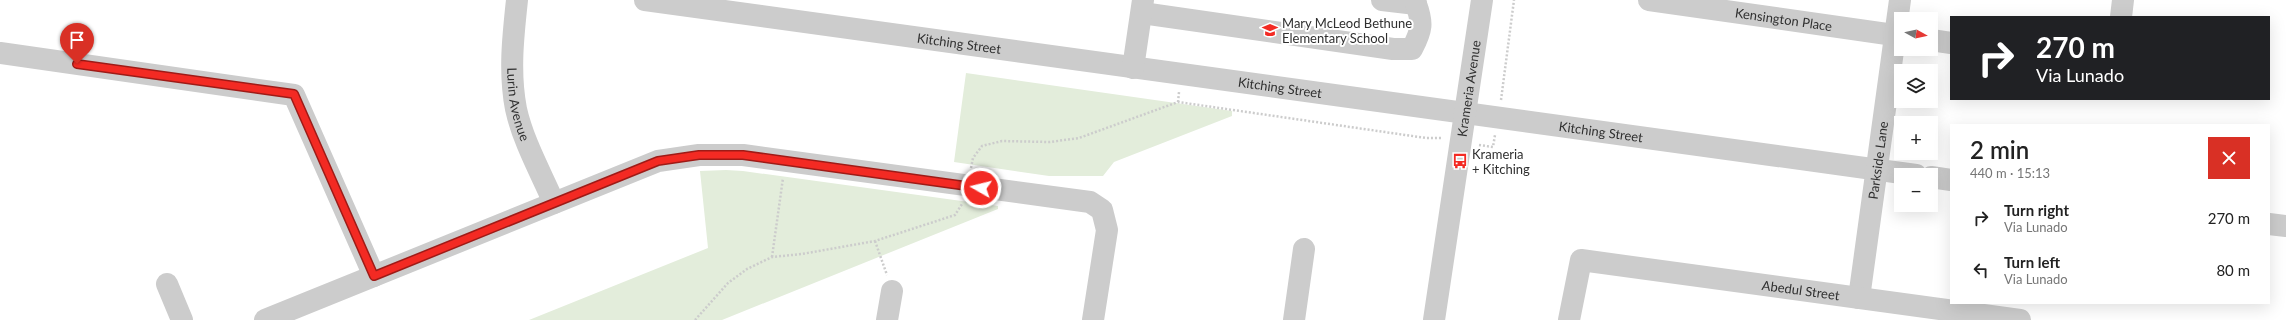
<!DOCTYPE html>
<meta charset="utf-8">
<style>
:root{--surface:#fff;--page:#f6f6f6;--text:#222;--muted:#767676}
body{margin:0;font-family:Lato,sans-serif;background:var(--page);color:var(--text);height:100vh;display:flex;flex-direction:column;font-size:15px;white-space:nowrap}
*{box-sizing:border-box;margin:0}
p{font-size:13px;color:var(--muted)}
.icon{flex:none;width:22px;height:22px;fill:none;stroke:currentColor;stroke-width:2;stroke-linecap:round;stroke-linejoin:round}
.map{position:relative;flex:1;overflow:hidden}
.sheet{position:absolute;left:1950px;top:124px;width:320px;height:180px;display:flex;flex-direction:column;background:var(--surface);border-radius:0px;box-shadow:0 4px 16px #0002}
.sheet>*{flex:none}
.top-card{position:absolute;left:1950px;top:16px;width:320px;height:84px;border-radius:0px;box-shadow:0 4px 16px #0002;background:#202124;color:#fff;overflow:hidden}
.needle{width:26px;rotate:98deg}
.buttons{position:absolute;left:1894px;top:12px;display:grid;gap:8px}
.buttons a{display:grid;place-items:center;width:44px;height:44px;border-radius:0px;background:var(--surface);box-shadow:0 4px 16px #0002;font-size:20px}
.pin{position:absolute;display:grid;place-items:center;width:34px;height:34px;color:#fff;margin:-41px -17px;border-radius:50% 50% 50% 0;rotate:-45deg;box-shadow:0 0 4px #0007}
.pin .icon{rotate:45deg}
.me{position:absolute;width:44px;margin:-22px;rotate:278deg;stroke-linejoin:round;filter:drop-shadow(0 0 3px #0008)}
.turn{display:flex;align-items:center;gap:14px;height:84px;padding:0 20px;font-size:18px}
.turn .icon{width:52px;height:52px;stroke-width:2.5}
.turn b{display:block;font-size:28px;line-height:34px}
.round{display:grid;place-items:center;flex:none;width:42px;height:42px;border-radius:0px;background:var(--page)}
.summary{display:flex;align-items:center;justify-content:space-between;height:68px;padding:0 20px}
h1{font-size:24px;font-weight:600;line-height:30px}
ul{padding:0;list-style:none}
li{display:flex;align-items:center;gap:12px;height:52px;padding:0 20px}
li div{flex:1}
li b{display:block;font-size:15px}
li em{font-style:normal}
.map>svg:first-child{display:block}
.green{fill:#e3eddb}
.lines{fill:none;stroke-linecap:round;stroke-linejoin:round}
.path{stroke:#ccc;stroke-width:2.5;stroke-dasharray:2 2;stroke-linecap:butt}
.minor{stroke:#ccc;stroke-width:22}
.route-casing{stroke:#9e1b17;stroke-width:10}
.route{stroke:#f32a23;stroke-width:7}
.labels{text-anchor:middle;dominant-baseline:central;stroke-width:4;stroke-linejoin:round;paint-order:stroke}
.street-label{font-size:13px;fill:#2f2f2f;stroke:#fff}
.poi-label{font-size:13px;fill:#2f2f2f;stroke:#fff;text-anchor:start}
</style>
<div class="map">
<svg width="2286" height="320" viewBox="0 0 2286 320">
<rect width="100%" height="100%" fill="#fff"/>
<!-- green -->
<g class="green">
<polygon points="966,73 1232,111 1232,116 1114,162 1103,176 1049,176 954,162"/>
<polygon points="726,170 743,171 998,206 998,209 722,320 529,320 708,248 700,171"/>
</g>
<g class="lines">
<!-- path -->
<g class="path">
<polyline points="1501,100 1514,0"/>
<polyline points="1178,102 1179,92"/>
<polyline points="1479,145 1493,147 1495,135"/>
<polyline points="971,168 973,158 982,146 1002,141 1050,142 1079,138 1178,102 1426,138 1442,138"/>
<polyline points="875,241 887,275"/>
<polyline points="772,257 783,178"/>
<polyline points="695,320 728,283 747,269 772,257 802,254 875,241 955,215 962,204"/>
</g>
<!-- minor -->
<g class="minor">
<path id="s1" d="M 517,0 C 513,37 509,73 516,109 C 523,141 541,173 554,203"/>
<path id="s2" d="M 645,0 L 1916,175"/>
<polyline points="1382,0 1416,4"/>
<path id="s3" d="M 1649,0 L 1901,36"/>
<path d="M 1142,13 L 1393,49 L 1412,49 C 1422,30 1423,23 1416,4"/>
<polyline points="2121,17 2123,0"/>
<polyline points="1931,40 1951,43"/>
<polyline points="0,53 294,95 374,276"/>
<polyline points="1133,68 1143,0"/>
<polyline points="1931,177 1951,180"/>
<polyline points="2269,224 2286,226"/>
<polyline points="167,284 182,320"/>
<path id="s4" d="M 1859,298 L 1900,0"/>
<polyline points="265,320 658,161 699,155 743,155 1090,202 1102,210 1107,230 1093,320"/>
<polyline points="887,320 892,291"/>
<polyline points="1294,320 1304,249"/>
<path id="s5" d="M 1434,320 L 1482,0"/>
<path id="s6" d="M 1569,320 L 1581,260 L 2020,320"/>
</g>
</g>
<g class="lines">
<defs>
<polyline id="route" points="77,64 294,94 374,276 658,161 699,155 743,155 981,188"/>
</defs>
<!-- route casing -->
<use href="#route" class="route-casing"/>
<!-- route -->
<use href="#route" class="route"/>
</g>
<!-- icons -->
<defs>
<symbol id="school-bare" viewBox="-9 -9 18 18"><path d="M0-5L7-2L0 1L-7-2ZM-4 1L0 2.5L4 1V4Q0 6-4 4Z" fill="#f32a23" stroke="#fff" stroke-width="2.5" paint-order="stroke"/></symbol>
<symbol id="bus-bare" viewBox="-9 -9 18 18"><path d="M-5-6H5V4H4V6H2V4H-2V6H-4V4H-5ZM-3.5-4V0h7V-4ZM-3.5 1.2v1.5H-2V1.2ZM2 1.2v1.5H3.5V1.2Z" fill="#f32a23" stroke="#fff" stroke-width="2.5" paint-order="stroke"/></symbol>
</defs>
<g fill-rule="evenodd">
<use href="#school-bare" x="1259" y="19" width="22" height="22"/>
<use href="#bus-bare" x="1449" y="150" width="22" height="22"/>
</g>
<g class="labels">
<!-- street labels -->
<g class="street-label">
<text stroke="none"><textPath href="#s3" startOffset="136">Kensington Place</textPath></text>
<text stroke="none"><textPath href="#s2" startOffset="317">Kitching Street</textPath></text>
<text stroke="none"><textPath href="#s2" startOffset="641">Kitching Street</textPath></text>
<text stroke="none"><textPath href="#s5" startOffset="234">Krameria Avenue</textPath></text>
<text stroke="none"><textPath href="#s1" startOffset="105">Lurin Avenue</textPath></text>
<text stroke="none"><textPath href="#s2" startOffset="965">Kitching Street</textPath></text>
<text stroke="none"><textPath href="#s4" startOffset="139">Parkside Lane</textPath></text>
<text stroke="none"><textPath href="#s6" startOffset="283">Abedul Street</textPath></text>
</g>
<!-- poi labels -->
<g class="poi-label">
<text x="1282" y="23">Mary McLeod Bethune<tspan x="1282" dy="15">Elementary School</tspan></text>
<text x="1472" y="154">Krameria<tspan x="1472" dy="15">+ Kitching</tspan></text>
</g>
</g>
</svg>
<div class="buttons">
<a><svg class="needle" viewBox="-14 -14 28 28"><path d="M0-13l5 13h-10z" fill="#e53935"/><path d="M0 13l5-13h-10z" fill="#767676"/></svg></a>
<a><svg class="icon" aria-label="layers" viewBox="0 0 24 24"><path d="M12 4l9 5-9 5-9-5zM3 14l9 5 9-5"/></svg></a>
<a>+</a>
<a>−</a>
</div>
<div class="pin" style="left:77px;top:64px;background:#d93025"><svg class="icon" aria-label="arrive" viewBox="0 0 24 24"><path d="M6 21V4h12l-3 4 3 4H6"/></svg></div>
<svg class="me" style="left:981px;top:188px" viewBox="-20 -20 40 40"><circle r="17" fill="#f32a23" stroke="#fff" stroke-width="3"/><path d="M0-11L8 9 0 5-8 9z" fill="#fff"/></svg>
<div class="top-card">
<div class="turn"><svg class="icon" aria-label="right" viewBox="0 0 24 24"><path d="M7 20v-9h11M14 6l5 5-5 5"/></svg><div><b>270 m</b>Via Lunado</div></div>
</div>
<section class="sheet">
<div class="summary"><div><h1>2 min</h1><p>440 m · 15:13</p></div><a class="round" style="background:#d93025;color:#fff"><svg class="icon" aria-label="close" viewBox="0 0 24 24"><path d="M6 6l12 12M18 6L6 18"/></svg></a></div>
<ul>
<li><svg class="icon" aria-label="right" viewBox="0 0 24 24"><path d="M7 20v-9h11M14 6l5 5-5 5"/></svg><div><b>Turn right</b><p>Via Lunado</p></div><em>270 m</em></li>
<li><svg class="icon" aria-label="left" viewBox="0 0 24 24"><path d="M17 20v-9H6M10 6l-5 5 5 5"/></svg><div><b>Turn left</b><p>Via Lunado</p></div><em>80 m</em></li>
</ul>
</section>
</div>
